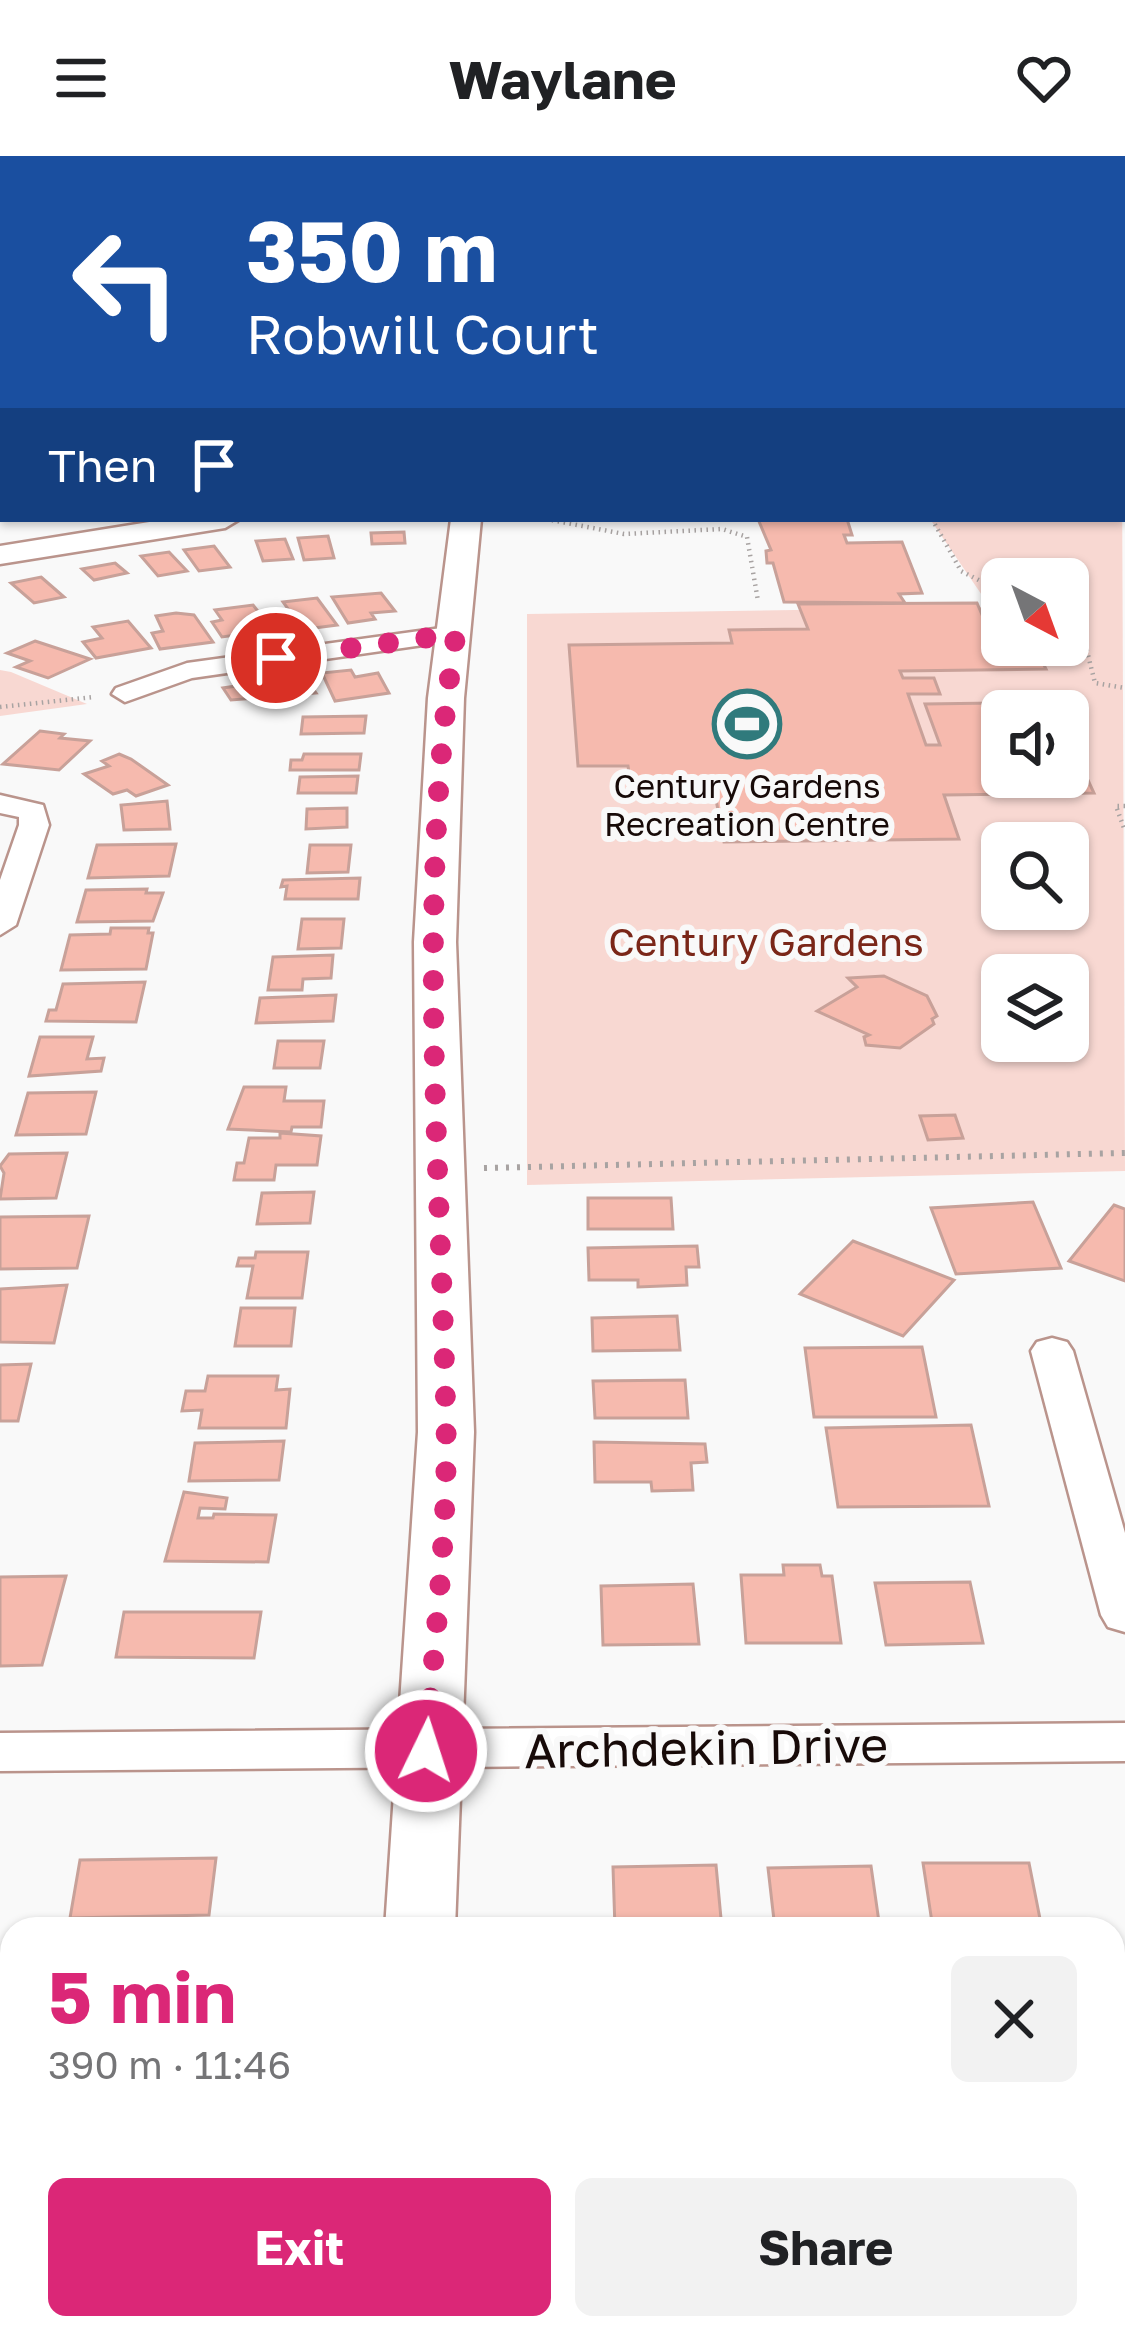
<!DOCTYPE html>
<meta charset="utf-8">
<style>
:root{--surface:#fff;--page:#f2f2f2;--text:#202124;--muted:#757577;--accent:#db2777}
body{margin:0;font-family:"Golos Text",sans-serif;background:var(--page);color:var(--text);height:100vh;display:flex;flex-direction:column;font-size:45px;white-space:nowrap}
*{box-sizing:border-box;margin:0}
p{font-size:39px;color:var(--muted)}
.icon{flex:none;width:66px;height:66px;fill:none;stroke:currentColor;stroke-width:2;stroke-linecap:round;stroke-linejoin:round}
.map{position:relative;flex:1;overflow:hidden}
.details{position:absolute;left:0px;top:1761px;width:1125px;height:423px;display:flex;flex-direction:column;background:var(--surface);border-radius:36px 36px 0 0;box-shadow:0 3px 9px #0004}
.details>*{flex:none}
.guide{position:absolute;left:0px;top:0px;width:1125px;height:366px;box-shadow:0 3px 9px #0004;background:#1a4fa0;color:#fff;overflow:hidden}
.needle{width:78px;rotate:139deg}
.buttons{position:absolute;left:981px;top:402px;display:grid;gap:24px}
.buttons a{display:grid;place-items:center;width:108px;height:108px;border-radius:18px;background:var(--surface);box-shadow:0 3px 9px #0004;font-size:60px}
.pin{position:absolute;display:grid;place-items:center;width:102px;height:102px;color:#fff;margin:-51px;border:6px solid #fff;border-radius:50%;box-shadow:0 3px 12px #0007}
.me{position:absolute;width:132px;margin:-66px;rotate:4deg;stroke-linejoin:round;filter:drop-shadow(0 0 9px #0008)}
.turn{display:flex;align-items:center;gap:42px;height:252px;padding:0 48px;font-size:54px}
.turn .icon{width:156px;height:156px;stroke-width:2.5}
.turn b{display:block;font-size:84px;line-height:102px}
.then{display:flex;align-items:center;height:114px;padding:0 48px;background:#0003;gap:24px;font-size:45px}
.round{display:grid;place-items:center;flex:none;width:126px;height:126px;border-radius:18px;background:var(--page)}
.overview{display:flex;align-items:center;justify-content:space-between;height:204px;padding:0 48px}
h1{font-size:72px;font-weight:700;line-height:90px;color:var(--accent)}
.action{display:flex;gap:24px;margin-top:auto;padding:24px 48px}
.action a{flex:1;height:138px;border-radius:18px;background:var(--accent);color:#fff;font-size:48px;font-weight:700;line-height:138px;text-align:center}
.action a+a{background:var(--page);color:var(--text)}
header{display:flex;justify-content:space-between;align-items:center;height:156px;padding:0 48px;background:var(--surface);font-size:54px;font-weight:700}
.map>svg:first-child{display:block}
.green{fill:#f8d8d2;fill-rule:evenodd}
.building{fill:#f6baae;stroke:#c8a199;stroke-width:3}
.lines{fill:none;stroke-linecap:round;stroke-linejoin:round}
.service-casing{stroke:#ba948c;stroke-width:5}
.minor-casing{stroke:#ba948c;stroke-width:5}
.tertiary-casing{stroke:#ba948c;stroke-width:5}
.path-far1{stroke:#a8a3a2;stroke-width:4.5;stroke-dasharray:1.5 4.5;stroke-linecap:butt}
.path{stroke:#a8a3a2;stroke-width:6;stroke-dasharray:3 8;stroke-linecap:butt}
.service{fill:#fff;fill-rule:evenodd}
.minor{fill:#fff;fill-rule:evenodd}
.tertiary{fill:#fff;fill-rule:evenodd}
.route{stroke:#db2777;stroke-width:21;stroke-dasharray:0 37.8}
.labels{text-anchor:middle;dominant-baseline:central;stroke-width:12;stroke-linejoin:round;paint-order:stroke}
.far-poi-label{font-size:33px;fill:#170a08;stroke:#f9f9f9}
.park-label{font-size:39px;fill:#7a2618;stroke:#f9f9f9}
.near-street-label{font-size:48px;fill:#170a08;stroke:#f9f9f9}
</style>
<header><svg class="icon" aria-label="menu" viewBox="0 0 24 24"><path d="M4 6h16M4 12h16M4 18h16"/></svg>Waylane<svg class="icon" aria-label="heart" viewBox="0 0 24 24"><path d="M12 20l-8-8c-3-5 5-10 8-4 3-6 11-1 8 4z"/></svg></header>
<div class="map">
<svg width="1125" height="2183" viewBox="0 0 1125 2183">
<rect width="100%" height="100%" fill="#f9f9f9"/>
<!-- green -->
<g class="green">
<path d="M 1122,314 L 1125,1015 L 527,1029 L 527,458 L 990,451 L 930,363 L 1122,363 ZM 1002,423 L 1068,423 L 1068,489 L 1002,489 ZM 1002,555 L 1068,555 L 1068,621 L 1002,621 ZM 1002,687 L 1068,687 L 1068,753 L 1002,753 ZM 1002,819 L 1068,819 L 1068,885 L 1002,885 Z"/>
<polygon points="0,514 11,516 87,548 0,560"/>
</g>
<!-- building -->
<g class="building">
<polygon points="758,363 847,363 852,379 844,379 847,387 902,386 922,437 899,438 905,447 784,446 773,407 767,407 766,395 771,394"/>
<polygon points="404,376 405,387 372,388 371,377"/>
<polygon points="328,380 334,402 304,404 298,382"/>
<polygon points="285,383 293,403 263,405 256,385"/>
<polygon points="214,390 230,411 199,415 184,394"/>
<polygon points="169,396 187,415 158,420 141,400"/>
<polygon points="115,407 127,417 94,424 82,413"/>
<polygon points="41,421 64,441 34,447 11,427"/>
<polygon points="381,437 395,455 371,457 375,463 348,467 332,441"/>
<polygon points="317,442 337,469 284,476 273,460 291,457 283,446"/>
<polygon points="977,447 983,461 1002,461 1002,489 1034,489 1046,513 900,515 903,522 934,522 940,538 908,538 926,589 940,589 925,548 996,547 1020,555 1002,555 1002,621 1068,621 1068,581 1094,637 944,639 959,683 724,686 714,633 691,635 687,628 631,629 628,610 578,610 569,489 732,487 729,474 808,473 798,448"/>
<polygon points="253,449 273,474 222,481 212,466 222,464 215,454"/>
<polygon points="176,457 194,459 213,486 160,493 152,477 163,475 156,460"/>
<polygon points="128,465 151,492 96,502 83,486 102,482 93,471"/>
<polygon points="35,485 90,503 48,522 16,511 30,505 7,497"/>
<polygon points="351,514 355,521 378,517 389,537 335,545 322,517"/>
<polygon points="304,520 316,537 231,544 223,532"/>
<polygon points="366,560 364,577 301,578 303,561"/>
<polygon points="40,575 64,578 60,582 90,585 59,614 3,608"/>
<polygon points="119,598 131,603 168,629 136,640 127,634 113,638 84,618 109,610 102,605"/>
<polygon points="304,598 361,598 359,614 290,614 291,604 302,604"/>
<polygon points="358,620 356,637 298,637 300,621"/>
<polygon points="167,645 170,673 124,674 121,649"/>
<polygon points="347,652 347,671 306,673 307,653"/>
<polygon points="176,688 169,720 88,722 97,689"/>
<polygon points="310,689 351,689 348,716 307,717"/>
<polygon points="360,722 358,743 285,743 287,730 281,731 283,724"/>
<polygon points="147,733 146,737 163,737 153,765 77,766 86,734"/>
<polygon points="302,763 344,763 341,792 298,793"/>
<polygon points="111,772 149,772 148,777 153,777 146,813 61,814 70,779 110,778"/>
<polygon points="333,799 331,822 303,823 302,834 268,834 273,801"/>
<polygon points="884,820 927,840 937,860 932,863 934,868 900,892 866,889 864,881 869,879 817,855 857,831 848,822"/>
<polygon points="145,826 136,866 46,865 49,854 56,854 63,828"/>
<polygon points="336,839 333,865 256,867 260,842"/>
<polygon points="40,881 93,881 87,903 104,902 101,915 29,920"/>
<polygon points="278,885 324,885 320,912 274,912"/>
<polygon points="244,931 286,931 284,945 324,945 321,971 292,971 291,976 228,973"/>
<polygon points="96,936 86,978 16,979 28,937"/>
<polygon points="955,959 963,982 928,984 920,960"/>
<polygon points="280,977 321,980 317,1009 276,1009 274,1024 234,1024 237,1007 244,1007 249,982 280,982"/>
<polygon points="67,997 56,1042 0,1043 4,1017 0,1010 9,998"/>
<polygon points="314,1036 310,1067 257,1068 262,1037"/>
<polygon points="588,1042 671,1042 673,1073 588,1073"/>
<polygon points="1033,1046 1061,1112 956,1118 931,1052"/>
<polygon points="1114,1049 1125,1053 1125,1125 1069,1105"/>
<polygon points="89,1060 77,1112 0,1113 0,1061"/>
<polygon points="853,1085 954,1124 903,1180 800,1138"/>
<polygon points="697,1090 699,1111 686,1111 687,1129 638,1131 638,1124 589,1124 588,1092"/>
<polygon points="256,1096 308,1096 302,1142 247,1142 253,1110 237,1110 239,1102 255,1102"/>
<polygon points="67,1129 54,1187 0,1186 0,1133"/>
<polygon points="241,1152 295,1152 291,1190 235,1190"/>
<polygon points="677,1160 680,1194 593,1195 592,1162"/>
<polygon points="922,1191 936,1261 814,1261 805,1192"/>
<polygon points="31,1208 18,1265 0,1265 0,1209"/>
<polygon points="208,1220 278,1220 276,1234 290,1233 286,1272 199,1272 202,1254 182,1255 186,1235 205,1235"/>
<polygon points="685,1224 688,1262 595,1262 593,1225"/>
<polygon points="971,1269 989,1350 838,1351 826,1272"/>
<polygon points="284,1285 279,1324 189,1325 195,1287"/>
<polygon points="594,1286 705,1288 707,1306 691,1307 693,1334 652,1335 651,1326 595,1326"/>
<polygon points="184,1336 227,1342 225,1353 200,1352 198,1362 213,1362 214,1358 276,1359 268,1406 165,1405"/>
<polygon points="783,1409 820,1409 822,1420 832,1420 841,1487 746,1487 741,1419 784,1419"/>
<polygon points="66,1420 42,1509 0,1510 0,1421"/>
<polygon points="970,1426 983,1487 886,1489 875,1427"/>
<polygon points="693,1428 699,1488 603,1489 601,1430"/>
<polygon points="124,1456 261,1456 254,1502 116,1501"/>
<polygon points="216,1702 209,1759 70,1762 80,1704"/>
<polygon points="923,1707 1029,1707 1042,1773 933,1773"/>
<polygon points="716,1709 722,1773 615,1773 613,1711"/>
<polygon points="871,1710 880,1773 775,1773 768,1712"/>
<polygon points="1113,2085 1125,2141 1125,2183 1010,2183 1008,2172 1113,2172"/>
<polygon points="83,2172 174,2172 173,2182 81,2183"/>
</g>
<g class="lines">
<defs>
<polygon id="service" points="197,0 195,3 186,3 188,0"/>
<g id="minor">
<polygon points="568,0 582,0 584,3 568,3"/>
<polygon points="1074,0 1092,0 1095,3 1076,3"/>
<rect x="0" y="5" width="3" height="10"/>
<polygon points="1122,14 1125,15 1125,26 1122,25"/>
<rect x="0" y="59" width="3" height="10"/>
<polygon points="0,121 3,121 0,132"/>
<rect x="1122" y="129" width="3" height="12"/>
<rect x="0" y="193" width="3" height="12"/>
<rect x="1122" y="203" width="3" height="12"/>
<rect x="0" y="276" width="3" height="12"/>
<polygon points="456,470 465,473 469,478 465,483 192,522 125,546 112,538 116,532 187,507"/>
<polygon points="0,639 43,649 49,669 16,769 0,779 0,724 19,669 19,661 0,657"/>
<polygon points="1052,1182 1067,1186 1073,1195 1125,1377 1125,1476 1108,1471 1101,1459 1031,1195 1037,1186"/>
<polygon points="1125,1567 1125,1605 0,1615 0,1577"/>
</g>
<g id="tertiary">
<rect x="398" y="0" width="20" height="3"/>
<rect x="1122" y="292" width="3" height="16"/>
<polygon points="168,363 240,363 225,372 0,408 0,390"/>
<polygon points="451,363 481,363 464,542 456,786 474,1276 455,1773 385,1773 418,1276 414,786 428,542"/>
<rect x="364" y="2172" width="82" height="11"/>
</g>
</defs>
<!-- service casing -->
<use href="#service" class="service-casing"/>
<!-- minor casing -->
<use href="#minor" class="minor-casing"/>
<!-- tertiary casing -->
<use href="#tertiary" class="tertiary-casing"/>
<!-- path-far1 -->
<g class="path-far1">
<polyline points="546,363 624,378 722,373 747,381 758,445"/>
<polyline points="932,363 961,415 1002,436"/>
<polyline points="1068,464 1084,483 1095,527 1125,532"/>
<polyline points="0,551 94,541"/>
<polyline points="1125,650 1116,650 1125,675"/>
</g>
<!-- path -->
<polyline class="path" points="484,1012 1125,997"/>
<!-- service -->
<use href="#service" class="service"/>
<!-- minor -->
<use href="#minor" class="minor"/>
<!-- tertiary -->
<use href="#tertiary" class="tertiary"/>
</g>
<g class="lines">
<!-- route -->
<path class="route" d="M 276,502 L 456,478 C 415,730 441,1013 446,1268 C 448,1376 434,1487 426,1595"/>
</g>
<!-- icons -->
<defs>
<symbol id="stadium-ring" viewBox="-11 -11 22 22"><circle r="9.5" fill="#f9f9f9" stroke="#307a7c" stroke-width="1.5"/><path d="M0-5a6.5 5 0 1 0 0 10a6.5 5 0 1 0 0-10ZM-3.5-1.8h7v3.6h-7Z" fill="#307a7c"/></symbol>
</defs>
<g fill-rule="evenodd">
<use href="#stadium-ring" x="709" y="530" width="76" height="76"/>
</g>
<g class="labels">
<!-- far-poi labels -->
<g class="far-poi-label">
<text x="747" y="629">Century Gardens<tspan x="747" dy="38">Recreation Centre</tspan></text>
</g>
<!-- park labels -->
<g class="park-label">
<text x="766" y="785">Century Gardens</text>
</g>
<!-- near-street labels -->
<g class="near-street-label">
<text transform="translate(706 1591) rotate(-1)">Archdekin Drive</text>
</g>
</g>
</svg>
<div class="buttons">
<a><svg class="needle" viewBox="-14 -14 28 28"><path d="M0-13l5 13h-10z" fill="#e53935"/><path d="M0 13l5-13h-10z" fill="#757577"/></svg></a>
<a><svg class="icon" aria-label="sound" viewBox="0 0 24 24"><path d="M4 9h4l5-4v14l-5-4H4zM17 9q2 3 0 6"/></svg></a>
<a><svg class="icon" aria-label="search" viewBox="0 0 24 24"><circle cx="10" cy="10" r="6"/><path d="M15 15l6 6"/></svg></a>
<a><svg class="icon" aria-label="layers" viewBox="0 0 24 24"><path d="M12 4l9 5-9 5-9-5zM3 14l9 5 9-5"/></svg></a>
</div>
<div class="pin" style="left:276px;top:502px;background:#d93025"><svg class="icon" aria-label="arrive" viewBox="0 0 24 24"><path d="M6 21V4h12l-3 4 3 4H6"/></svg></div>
<svg class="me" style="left:426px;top:1595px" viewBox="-20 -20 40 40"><circle r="17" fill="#db2777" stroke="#fff" stroke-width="3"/><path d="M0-11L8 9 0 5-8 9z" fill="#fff"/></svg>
<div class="guide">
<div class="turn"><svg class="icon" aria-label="left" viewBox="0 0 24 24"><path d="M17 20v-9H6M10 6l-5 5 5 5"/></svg><div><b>350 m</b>Robwill Court</div></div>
<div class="then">Then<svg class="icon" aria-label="arrive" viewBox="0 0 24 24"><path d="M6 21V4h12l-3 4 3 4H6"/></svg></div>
</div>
<section class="details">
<div class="overview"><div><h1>5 min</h1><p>390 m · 11:46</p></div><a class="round"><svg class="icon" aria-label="close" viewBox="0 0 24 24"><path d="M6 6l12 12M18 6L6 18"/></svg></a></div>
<div class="action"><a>Exit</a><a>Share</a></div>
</section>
</div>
